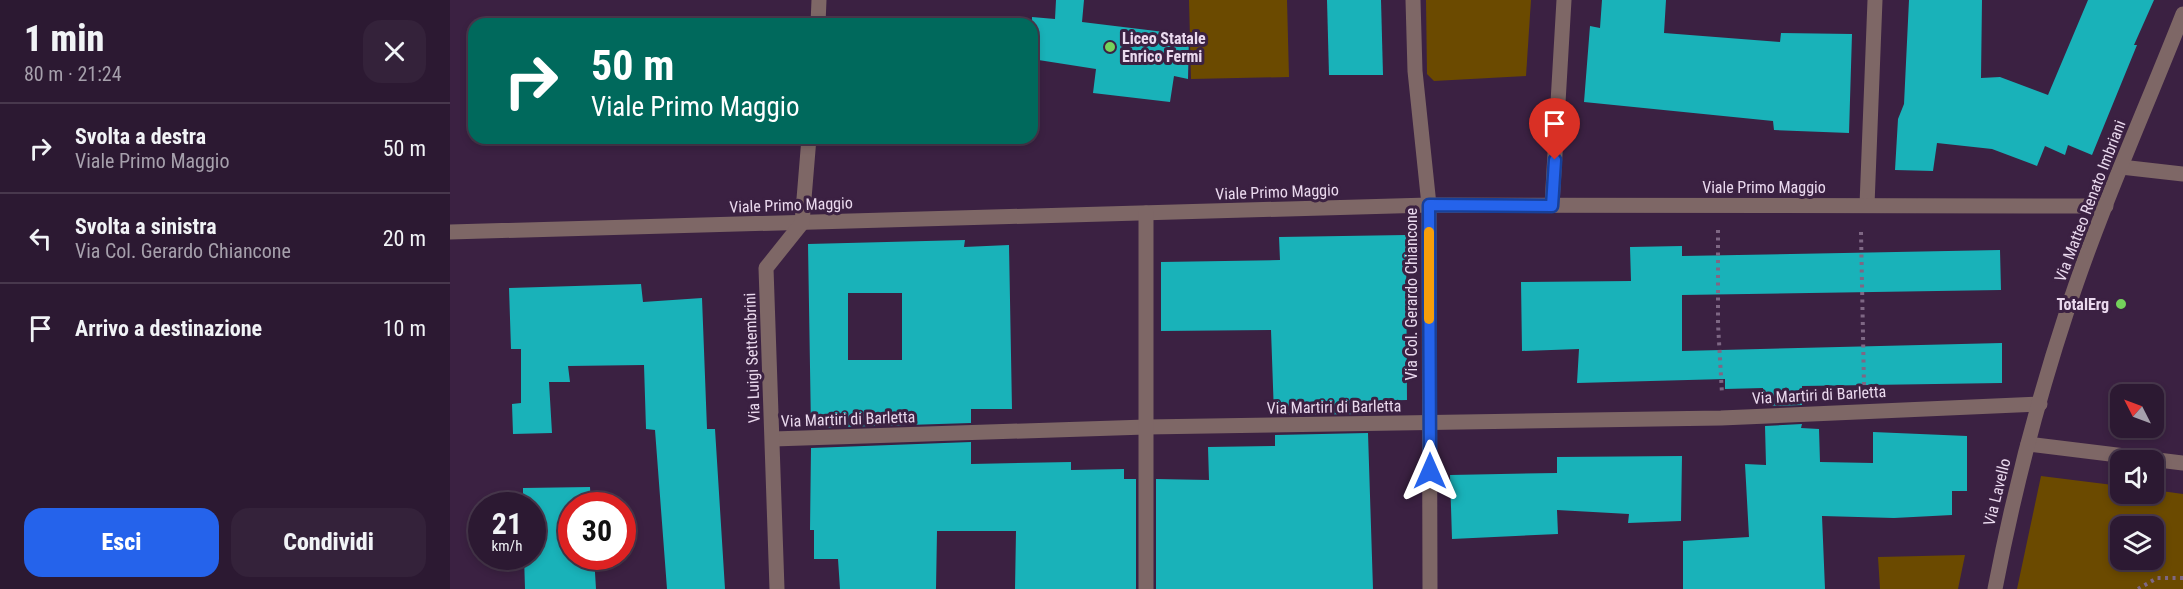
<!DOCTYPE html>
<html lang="it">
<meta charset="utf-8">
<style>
:root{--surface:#2c1932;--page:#34223a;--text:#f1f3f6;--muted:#a6a0ac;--line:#48384d;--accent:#2563eb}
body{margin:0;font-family:"Roboto Condensed",sans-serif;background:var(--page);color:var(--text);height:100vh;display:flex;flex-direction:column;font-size:22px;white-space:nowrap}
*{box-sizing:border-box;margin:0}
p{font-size:20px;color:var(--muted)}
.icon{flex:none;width:33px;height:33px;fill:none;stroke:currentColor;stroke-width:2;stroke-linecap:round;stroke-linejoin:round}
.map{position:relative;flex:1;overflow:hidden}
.sheet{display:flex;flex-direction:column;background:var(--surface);width:450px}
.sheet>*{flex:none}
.banner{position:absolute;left:18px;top:18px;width:570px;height:126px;border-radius:18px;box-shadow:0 3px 9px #0003,0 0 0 2px var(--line);background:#00695c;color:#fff;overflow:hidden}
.needle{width:39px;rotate:312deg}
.fabs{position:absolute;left:1660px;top:384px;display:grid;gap:12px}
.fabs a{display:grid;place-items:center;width:54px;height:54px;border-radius:12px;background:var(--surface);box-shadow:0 3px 9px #0003,0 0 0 2px var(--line);font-size:30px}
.speed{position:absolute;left:18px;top:492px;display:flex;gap:12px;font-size:30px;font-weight:700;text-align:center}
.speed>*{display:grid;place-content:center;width:78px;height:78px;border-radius:50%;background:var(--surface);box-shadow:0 3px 9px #0003,0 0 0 2px var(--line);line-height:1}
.speed small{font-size:15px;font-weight:400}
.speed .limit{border:9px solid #d22;background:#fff;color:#111}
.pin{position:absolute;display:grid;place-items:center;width:51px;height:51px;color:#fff;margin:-62px -26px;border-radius:50% 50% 50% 0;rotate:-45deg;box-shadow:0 0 6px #0007}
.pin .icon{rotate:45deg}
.me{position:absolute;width:66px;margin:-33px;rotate:0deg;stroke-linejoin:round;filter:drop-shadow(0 0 4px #0008)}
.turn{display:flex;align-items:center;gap:21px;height:126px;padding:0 24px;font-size:27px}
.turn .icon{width:78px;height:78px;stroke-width:2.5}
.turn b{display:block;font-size:42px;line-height:51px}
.round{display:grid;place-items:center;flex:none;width:63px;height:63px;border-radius:18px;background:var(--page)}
.overview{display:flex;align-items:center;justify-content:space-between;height:102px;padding:0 24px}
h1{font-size:36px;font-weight:800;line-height:45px}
.button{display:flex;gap:12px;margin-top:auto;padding:12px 24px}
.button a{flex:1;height:69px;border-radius:18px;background:var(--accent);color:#fff;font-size:24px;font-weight:800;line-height:69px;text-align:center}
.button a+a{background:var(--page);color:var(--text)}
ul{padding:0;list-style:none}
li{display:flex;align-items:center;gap:18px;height:90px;padding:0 24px;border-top:2px solid var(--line)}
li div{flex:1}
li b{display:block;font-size:22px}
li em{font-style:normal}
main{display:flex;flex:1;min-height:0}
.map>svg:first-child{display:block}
.green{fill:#6b4a00;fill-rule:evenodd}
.building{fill:#19b2b9;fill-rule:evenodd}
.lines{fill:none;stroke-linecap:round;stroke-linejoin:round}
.path{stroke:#7e6784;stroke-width:4;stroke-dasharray:3 4.5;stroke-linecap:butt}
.minor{stroke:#7e6766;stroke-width:15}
.route-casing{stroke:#184099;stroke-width:15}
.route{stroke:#2563eb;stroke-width:10}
.slow{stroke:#f59e0b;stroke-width:10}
.poi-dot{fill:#74d25b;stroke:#3b2142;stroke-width:2}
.labels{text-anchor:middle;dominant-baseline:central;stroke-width:6;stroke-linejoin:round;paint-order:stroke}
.poi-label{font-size:16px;font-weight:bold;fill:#ead9ee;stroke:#3b2142;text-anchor:start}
.street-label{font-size:16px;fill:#ead9ee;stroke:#3b2142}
</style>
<main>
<section class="sheet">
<div class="overview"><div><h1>1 min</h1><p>80 m · 21:24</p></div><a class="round"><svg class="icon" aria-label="close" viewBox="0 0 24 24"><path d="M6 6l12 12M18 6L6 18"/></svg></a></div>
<ul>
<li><svg class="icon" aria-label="right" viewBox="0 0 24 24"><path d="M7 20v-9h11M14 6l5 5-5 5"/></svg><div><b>Svolta a destra</b><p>Viale Primo Maggio</p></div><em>50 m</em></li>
<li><svg class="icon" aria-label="left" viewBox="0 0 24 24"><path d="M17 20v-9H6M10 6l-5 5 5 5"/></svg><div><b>Svolta a sinistra</b><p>Via Col. Gerardo Chiancone</p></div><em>20 m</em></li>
<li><svg class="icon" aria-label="arrive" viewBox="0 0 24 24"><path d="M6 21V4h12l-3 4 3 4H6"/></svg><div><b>Arrivo a destinazione</b></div><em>10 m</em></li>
</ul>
<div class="button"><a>Esci</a><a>Condividi</a></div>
</section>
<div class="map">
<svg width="1733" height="589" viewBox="0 0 1733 589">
<rect width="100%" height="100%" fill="#3b2142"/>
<!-- green -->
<g class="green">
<polygon points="739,0 837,0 839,77 741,79"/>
<polygon points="976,0 1081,0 1076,76 984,81 977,74"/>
<path d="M 1591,476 L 1671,486 L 1671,494 L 1704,494 L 1704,490 L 1733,494 L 1733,589 L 1567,589 ZM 1671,526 L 1704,526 L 1704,560 L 1671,560 Z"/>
<polygon points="1515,555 1508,589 1430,589 1428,557"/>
</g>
<!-- building -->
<g class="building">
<polygon points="606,0 634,0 632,22 739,35 738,79 724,76 720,102 643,93 646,69 582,59 582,17 605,19"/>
<polygon points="877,0 931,0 933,75 879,75"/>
<polygon points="1152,0 1216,0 1214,33 1330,42 1331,33 1402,34 1399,133 1324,130 1323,121 1134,102 1140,26 1150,28"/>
<polygon points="1459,0 1532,0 1531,78 1550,77 1598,95 1638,0 1704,0 1684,45 1687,45 1642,155 1618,145 1615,155 1595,146 1587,166 1542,149 1487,143 1483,171 1445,170 1448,119 1454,104"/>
<polygon points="956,235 957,400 917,401 917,414 824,415 821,330 711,331 711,262 830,260 829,237"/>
<path d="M 515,240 L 514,247 L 559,245 L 562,409 L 521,409 L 521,423 L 361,428 L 358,244 ZM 398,293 L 452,293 L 452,360 L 398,360 Z"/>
<polygon points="1232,246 1232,256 1550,250 1551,290 1232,295 1232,351 1552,343 1552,383 1352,386 1352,405 1314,406 1313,388 1275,389 1275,379 1127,383 1129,349 1072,351 1071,282 1181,281 1180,247"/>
<polygon points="191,284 193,302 252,298 257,429 265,429 275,589 217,589 205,430 196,429 194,365 118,366 120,382 99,382 102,433 63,434 62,404 71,403 71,349 61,349 59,288"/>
<polygon points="1352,424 1351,428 1369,429 1370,462 1423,463 1423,432 1517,436 1517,491 1502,491 1502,515 1444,518 1372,516 1375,589 1233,589 1233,541 1299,537 1295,464 1316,465 1315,426"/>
<polygon points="918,433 923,589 706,589 706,479 759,480 758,447 825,446 825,435"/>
<polygon points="521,442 521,464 621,462 621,470 674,469 674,479 686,479 686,589 565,589 566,531 487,531 486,589 390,589 388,559 364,559 364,530 360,530 361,448"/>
<polygon points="1232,456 1231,521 1178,523 1179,514 1107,510 1108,534 1002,539 1000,475 1107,473 1107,457"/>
<polygon points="140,487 141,506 122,506 122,556 144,556 146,589 75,589 74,556 82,556 82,506 73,506 73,488"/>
</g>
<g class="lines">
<!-- path -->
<g class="path">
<polyline points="1268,230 1268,324 1272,394"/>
<polyline points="1411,232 1414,386"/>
<polyline points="1688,589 1707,578 1733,578"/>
</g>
<!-- minor -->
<g class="minor">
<polyline points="963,0 965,71 979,205 980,589"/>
<polyline points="368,24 369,0"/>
<polyline points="1671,167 1733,174"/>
<polyline points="1102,205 1114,0"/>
<polyline points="1417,205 1425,0"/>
<polyline points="0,232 979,205 1656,206"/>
<polyline points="323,439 696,427 1271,418 1590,404"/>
<polyline points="1578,444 1733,463"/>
<polyline points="327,589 316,268 352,223 359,138"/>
<polyline points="696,589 696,213"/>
<path d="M 1545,589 C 1563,495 1587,402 1617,311 C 1650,210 1694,113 1733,14"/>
</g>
</g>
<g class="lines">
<defs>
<polyline id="route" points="980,471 979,205 1102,206 1105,160"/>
</defs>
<!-- route casing -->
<use href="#route" class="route-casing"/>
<!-- route -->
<use href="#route" class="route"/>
<!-- slow -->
<polyline class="slow" points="979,232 979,319"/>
</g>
<!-- markers -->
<g class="poi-dot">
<circle cx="660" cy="47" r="6"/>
<circle cx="1671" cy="304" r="6"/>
</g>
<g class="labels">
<!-- poi labels -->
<g class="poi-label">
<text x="672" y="38">Liceo Statale<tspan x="672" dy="18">Enrico Fermi</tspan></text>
<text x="1659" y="304" text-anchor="end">TotalErg</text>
</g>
<!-- street labels -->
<g class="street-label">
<text x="1314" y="187">Viale Primo Maggio</text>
<text transform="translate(827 192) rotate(-2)">Viale Primo Maggio</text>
<text transform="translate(1640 201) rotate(-69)">Via Matteo Renato Imbriani</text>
<text transform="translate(341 205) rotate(-2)">Viale Primo Maggio</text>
<text transform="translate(961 294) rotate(-90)">Via Col. Gerardo Chiancone</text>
<text transform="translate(302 358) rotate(-92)">Via Luigi Settembrini</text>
<text transform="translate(1369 395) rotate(-3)">Via Martiri di Barletta</text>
<text transform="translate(884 407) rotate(-1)">Via Martiri di Barletta</text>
<text transform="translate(398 419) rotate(-2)">Via Martiri di Barletta</text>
<text transform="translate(1547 492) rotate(-76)">Via Lavello</text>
</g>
</g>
</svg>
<div class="fabs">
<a><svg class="needle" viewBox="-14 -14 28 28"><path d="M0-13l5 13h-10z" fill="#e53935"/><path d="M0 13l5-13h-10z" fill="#a6a0ac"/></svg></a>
<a><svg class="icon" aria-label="sound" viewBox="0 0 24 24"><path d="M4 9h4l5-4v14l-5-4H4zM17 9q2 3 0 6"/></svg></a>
<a><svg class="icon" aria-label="layers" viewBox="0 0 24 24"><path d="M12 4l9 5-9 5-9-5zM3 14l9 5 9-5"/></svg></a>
</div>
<div class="speed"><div>21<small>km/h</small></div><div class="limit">30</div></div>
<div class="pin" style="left:1105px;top:160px;background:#d93025"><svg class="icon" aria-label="arrive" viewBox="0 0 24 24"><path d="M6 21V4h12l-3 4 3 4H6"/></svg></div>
<svg class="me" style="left:980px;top:471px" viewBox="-20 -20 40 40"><path d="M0-17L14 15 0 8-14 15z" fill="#2563eb" stroke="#fff" stroke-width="4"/></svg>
<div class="banner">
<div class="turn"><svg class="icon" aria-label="right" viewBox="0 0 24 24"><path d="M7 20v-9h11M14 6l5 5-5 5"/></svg><div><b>50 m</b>Viale Primo Maggio</div></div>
</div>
</div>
</main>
